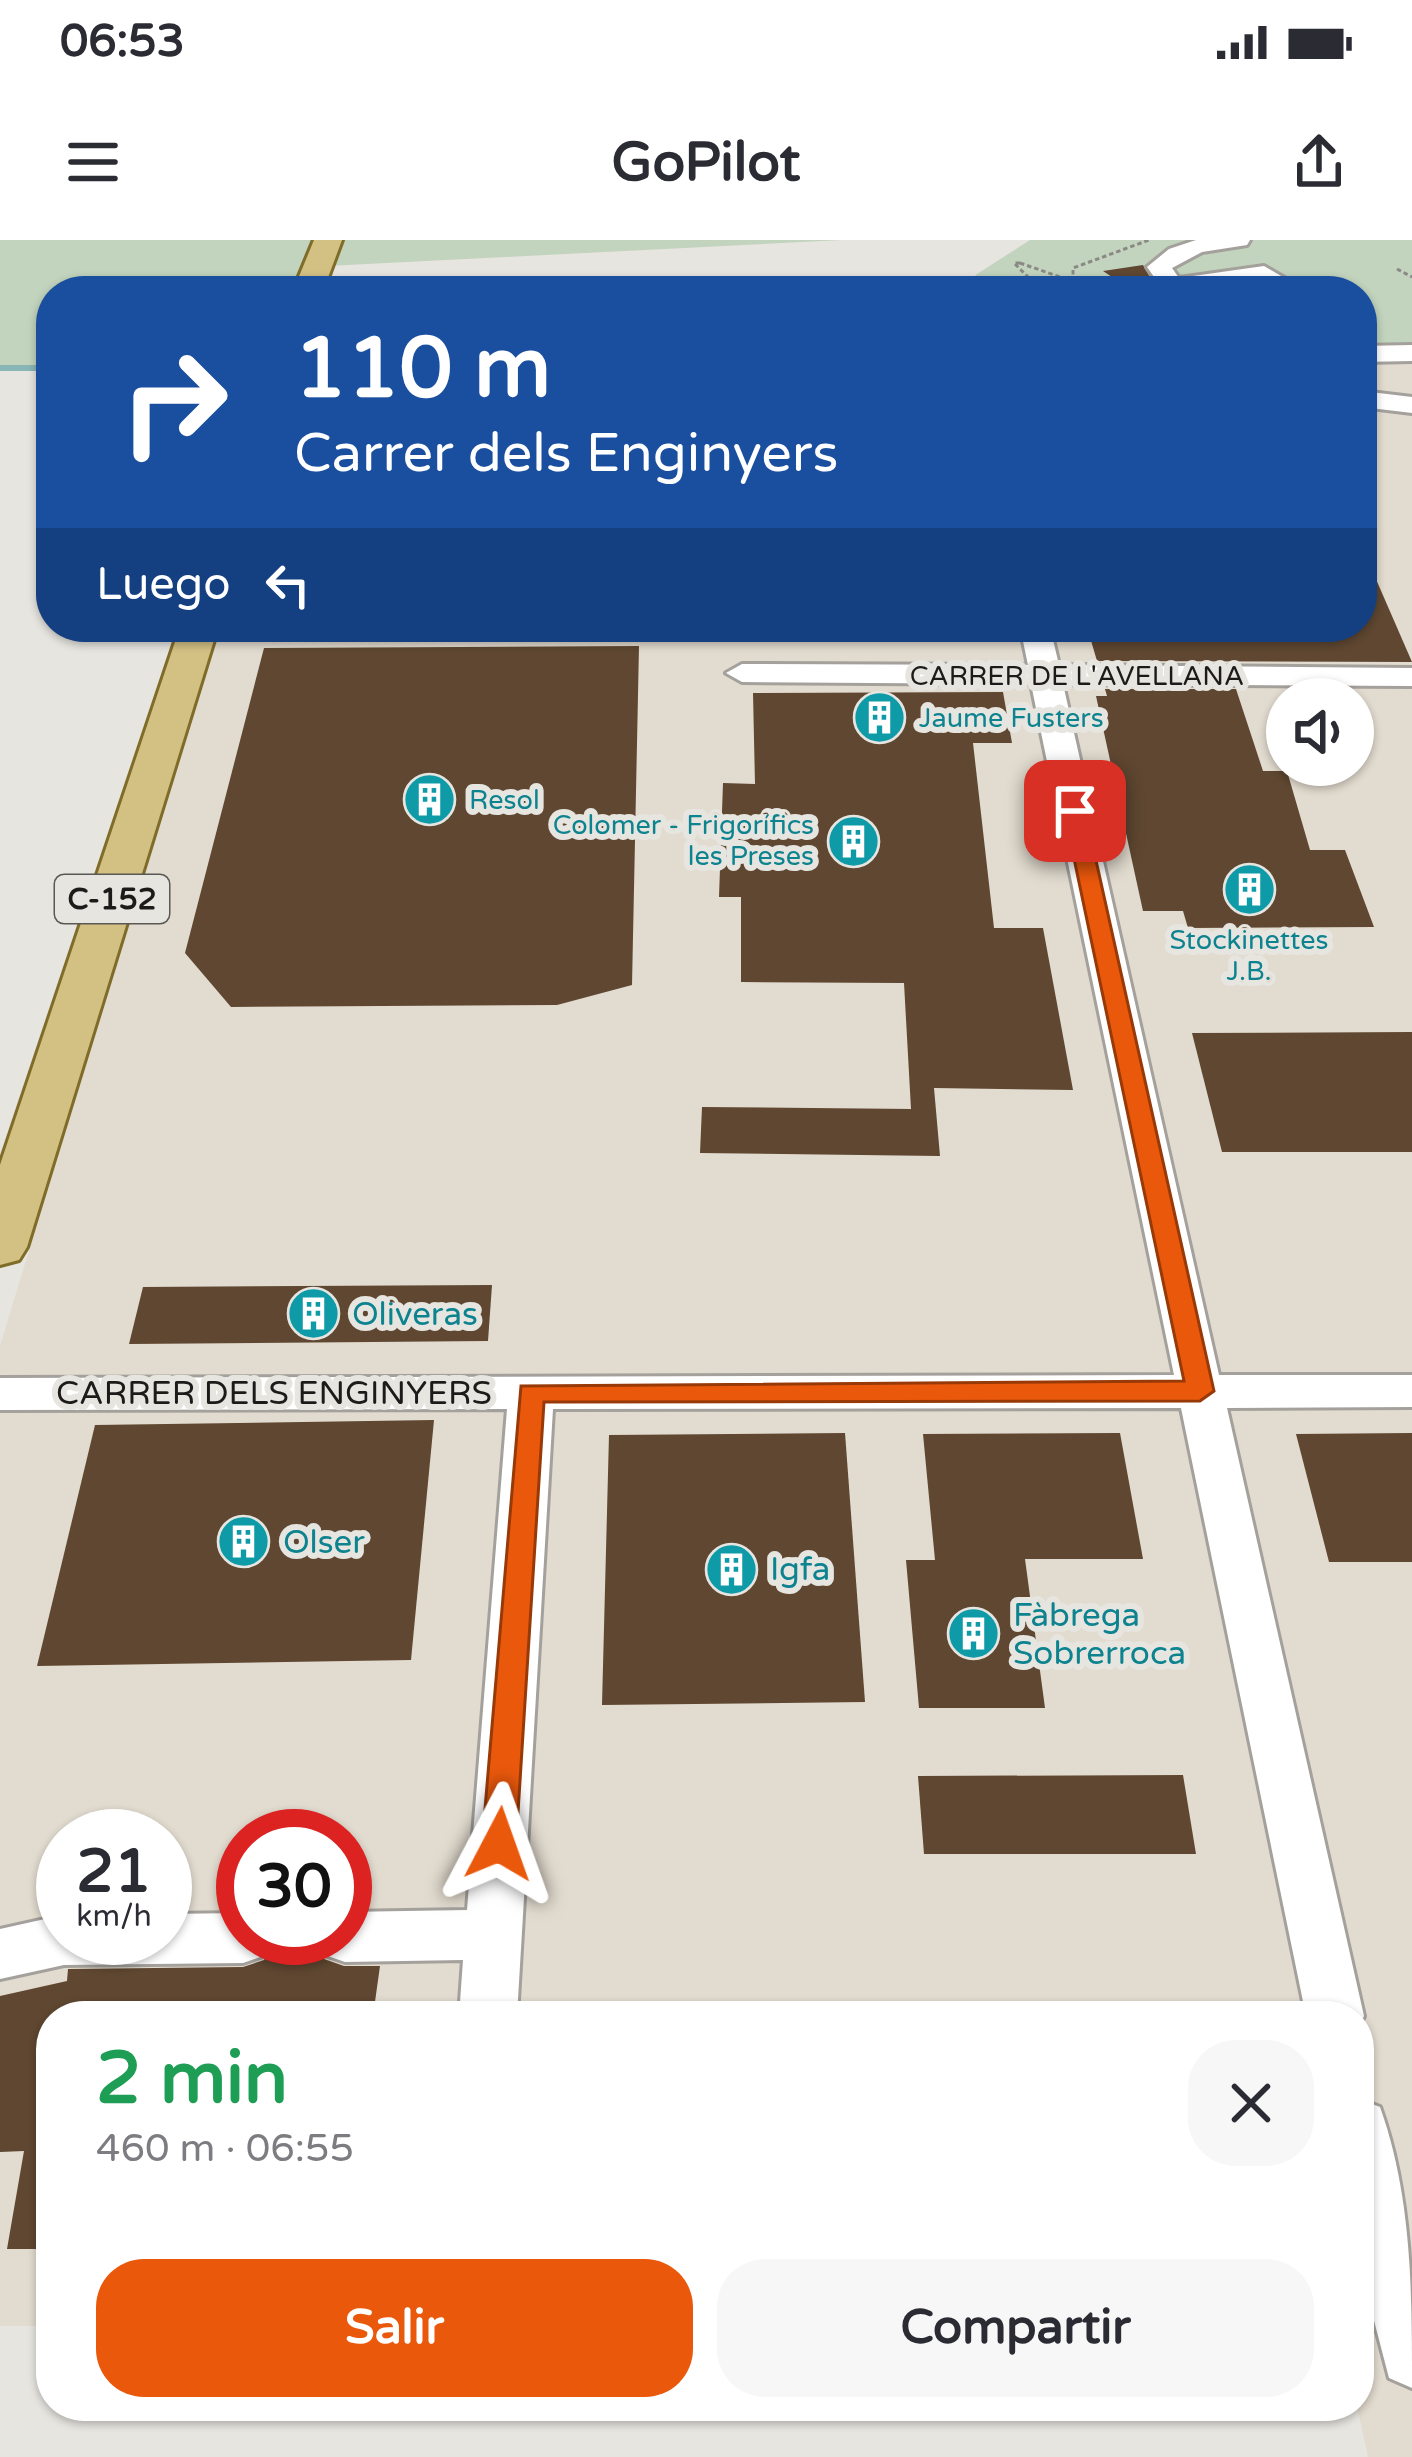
<!DOCTYPE html>
<html lang="es">
<meta charset="utf-8">
<style>
:root{--surface:#fff;--page:#f7f7f7;--text:#2b2b33;--muted:#7c7c81;--accent:#ea580c}
body{margin:0;font-family:"Varela Round",sans-serif;background:var(--page);color:var(--text);height:100vh;display:flex;flex-direction:column;font-size:45px;white-space:nowrap}
*{box-sizing:border-box;margin:0}
p{font-size:39px;color:var(--muted)}
.icon{flex:none;width:66px;height:66px;fill:none;stroke:currentColor;stroke-width:2;stroke-linecap:round;stroke-linejoin:round}
.map{position:relative;flex:1;overflow:hidden}
.side{position:absolute;left:36px;top:1761px;width:1338px;height:420px;display:flex;flex-direction:column;background:var(--surface);border-radius:48px;box-shadow:0 3px 9px #0004}
.side>*{flex:none}
.hud{position:absolute;left:36px;top:36px;width:1341px;height:366px;border-radius:48px;box-shadow:0 3px 9px #0004;background:#1a4fa0;color:#fff;overflow:hidden}
.buttons{position:absolute;left:1266px;top:438px;display:grid;gap:24px}
.buttons a{display:grid;place-items:center;width:108px;height:108px;border-radius:50%;background:var(--surface);box-shadow:0 3px 9px #0004;font-size:60px}
.speed{position:absolute;left:36px;top:1569px;display:flex;gap:24px;font-size:60px;font-weight:700;text-align:center}
.speed>*{display:grid;place-content:center;width:156px;height:156px;border-radius:50%;background:var(--surface);box-shadow:0 3px 9px #0004;line-height:1}
.speed small{font-size:30px;font-weight:400}
.speed .limit{border:18px solid #d22;background:#fff;color:#111}
.pin{position:absolute;display:grid;place-items:center;width:102px;height:102px;color:#fff;margin:-51px;border-radius:24px;box-shadow:0 6px 18px #0006}
.me{position:absolute;width:132px;margin:-66px;rotate:4deg;stroke-linejoin:round;filter:drop-shadow(0 0 9px #0008)}
.turn{display:flex;align-items:center;gap:42px;height:252px;padding:0 60px;font-size:54px}
.turn .icon{width:156px;height:156px;stroke-width:2.5}
.turn b{display:block;font-size:84px;line-height:102px}
.then{display:flex;align-items:center;height:114px;padding:0 60px;background:#0003;gap:24px;font-size:45px}
.round{display:grid;place-items:center;flex:none;width:126px;height:126px;border-radius:48px;background:var(--page)}
.headline{display:flex;align-items:center;justify-content:space-between;height:204px;padding:0 60px}
h1{font-size:72px;font-weight:700;line-height:90px;color:#1e9e55}
.primary-button{display:flex;gap:24px;margin-top:auto;padding:24px 60px}
.primary-button a{flex:1;height:138px;border-radius:48px;background:var(--accent);color:#fff;font-size:48px;font-weight:700;line-height:138px;text-align:center}
.primary-button a+a{background:var(--page);color:var(--text)}
.status{display:flex;justify-content:space-between;align-items:center;height:84px;padding:0 60px;background:var(--surface);direction:ltr}
.status svg{height:33px;fill:currentColor}
header{display:flex;justify-content:space-between;align-items:center;height:156px;padding:0 60px;background:var(--surface);font-size:54px;font-weight:700}
.map>svg:first-child{display:block}
.built{fill:#e2dbcf;fill-rule:evenodd}
.green{fill:#c2d4bd}
.lines{fill:none;stroke-linecap:round;stroke-linejoin:round}
.stream{stroke:#88b5b6;stroke-width:6}
.building{fill:#5f4731}
.minor-casing{stroke:#a4a19c;stroke-width:6}
.major-casing{stroke:#806c29;stroke-width:6}
.path{stroke:#8b8985;stroke-width:3;stroke-dasharray:4.5 3;stroke-linecap:butt}
.minor{fill:#fff;fill-rule:evenodd}
.major{fill:#d3c184;fill-rule:evenodd}
.route{fill:#ea580c;stroke:#983908;stroke-width:3}
.labels{text-anchor:middle;dominant-baseline:central;stroke-width:12;stroke-linejoin:round;paint-order:stroke}
.far-street-label{font-size:27px;fill:#1c1b19;stroke:#e7e5e0}
.far-culture-label{font-size:27px;fill:#0d838f;stroke:#e7e5e0;text-anchor:start}
.shield{fill:#e7e5e0;stroke:#595855;stroke-width:3}
.shield-label{font-size:30px;font-weight:bold;fill:#1c1b19}
.culture-label{font-size:33px;fill:#0d838f;stroke:#e7e5e0;text-anchor:start}
.street-label{font-size:33px;fill:#1c1b19;stroke:#e7e5e0}
</style>
<div class="status"><b>06:53</b><svg viewBox="0 0 49 12"><path d="M0 12V9h3v3zM5 12V6h3v6zM10 12V3h3v9zM15 12V0h3v12zM26 1h20v11H26zM47 4h2v5h-2z"/></svg></div>
<header><svg class="icon" aria-label="menu" viewBox="0 0 24 24"><path d="M4 6h16M4 12h16M4 18h16"/></svg>GoPilot<svg class="icon" aria-label="share" viewBox="0 0 24 24"><path d="M12 15V3M7 8l5-5 5 5M5 13v7h14v-7"/></svg></header>
<div class="map">
<svg width="1412" height="2217" viewBox="0 0 1412 2217">
<rect width="100%" height="100%" fill="#e7e5e0"/>
<!-- built -->
<path class="built" d="M 1412,119 L 1412,2217 L 1368,2217 L 1357,2166 L 1359,1776 L 51,1776 L 51,2086 L 0,2086 L 0,1106 L 219,387 L 1362,387 L 1362,121 ZM 1287,459 L 1353,459 L 1353,525 L 1287,525 ZM 63,1596 L 165,1596 L 165,1698 L 63,1698 ZM 243,1596 L 345,1596 L 345,1698 L 243,1698 Z"/>
<!-- green -->
<g class="green">
<polygon points="0,0 842,0 308,27 299,51 51,51 51,130 0,130"/>
<polygon points="1030,0 1412,0 1412,115 1362,116 1362,51 961,51 977,34"/>
</g>
<g class="lines">
<!-- stream -->
<polyline class="stream" points="0,128 51,128"/>
</g>
<!-- building -->
<g class="building">
<polygon points="1143,25 1158,51 1133,51 1103,31"/>
<polygon points="1362,307 1412,422 1097,421 1087,387 1362,387"/>
<polygon points="639,406 632,745 557,765 231,767 185,713 264,408"/>
<polygon points="1105,449 1236,449 1263,531 1287,531 1310,610 1345,610 1374,687 1188,688 1183,671 1143,671 1096,456 1107,456"/>
<polygon points="1003,452 1012,503 973,503 994,688 1043,688 1073,850 934,848 940,916 700,913 702,867 911,869 904,743 741,742 741,657 719,657 723,543 755,544 753,453"/>
<polygon points="1412,792 1412,912 1222,912 1192,793"/>
<polygon points="492,1045 488,1101 129,1104 143,1047"/>
<polygon points="434,1180 411,1420 37,1426 95,1185"/>
<polygon points="845,1193 865,1462 602,1465 609,1195"/>
<polygon points="1120,1193 1143,1319 1025,1319 1045,1468 919,1468 906,1320 935,1320 923,1194"/>
<polygon points="1412,1193 1412,1322 1329,1322 1296,1194"/>
<polygon points="1183,1535 1196,1614 924,1614 918,1536"/>
<polygon points="272,1708 317,1708 324,1719 344,1726 380,1726 373,1776 51,1776 47,1909 51,1909 51,2009 7,2009 24,1911 0,1912 0,1756 67,1741 68,1729 243,1727 264,1720"/>
</g>
<g class="lines">
<defs>
<g id="minor">
<polygon points="1196,0 1250,0 1247,5 1202,12 1172,28 1179,38 1264,26 1307,51 1278,51 1260,41 1164,51 1147,27 1169,9"/>
<polygon points="1412,105 1412,121 1362,122 1362,106"/>
<polygon points="1362,151 1412,157 1412,173 1362,167"/>
<polygon points="1020,387 1050,387 1059,425 1412,428 1412,446 1063,444 1219,1135 1412,1135 1412,1167 1227,1168 1364,1776 1359,1787 1359,1776 1306,1776 1181,1168 553,1169 517,1776 459,1776 463,1720 345,1722 325,1715 317,1698 345,1698 345,1672 467,1670 507,1169 0,1170 0,1138 1174,1135 1031,444 742,442 726,433 742,424 1028,425"/>
<polygon points="243,1673 243,1698 271,1698 263,1716 243,1723 64,1725 0,1739 0,1689 63,1675 63,1698 165,1698 165,1674"/>
<path d="M 1359,1859 L 1380,1867 C 1412,1956 1412,2053 1412,2148 L 1389,2138 L 1359,2023 Z"/>
</g>
<g id="major">
<polygon points="314,0 342,0 323,51 293,51"/>
<polygon points="180,387 218,387 27,1007 19,1020 0,1025 0,925"/>
</g>
</defs>
<!-- minor casing -->
<use href="#minor" class="minor-casing"/>
<!-- major casing -->
<use href="#major" class="major-casing"/>
<!-- path -->
<g class="path">
<polyline points="1020,23 1100,51"/>
<polyline points="1020,23 1014,23 1042,51"/>
<polyline points="1397,29 1412,37"/>
<polyline points="1073,42 1073,28 1149,0"/>
</g>
<!-- minor -->
<use href="#minor" class="minor"/>
<!-- major -->
<use href="#major" class="major"/>
</g>
<!-- route -->
<polygon class="route" points="1075,565 1085,571 1214,1151 1200,1161 544,1162 516,1604 511,1614 499,1619 487,1614 482,1604 521,1146 1184,1141 1064,571"/>
<!-- icons -->
<defs>
<symbol id="building-disc" viewBox="-11 -11 22 22"><circle r="9.5" fill="#0f9aa8" stroke="#e7e5e0"/><path d="M-4-6H4V6H1V3H-1V6H-4ZM-2.5-4.3h1.7v1.8h-1.7ZM.8-4.3h1.7v1.8H.8ZM-2.5-1h1.7V.8h-1.7ZM.8-1h1.7V.8H.8Z" fill="#fff"/></symbol>
</defs>
<g fill-rule="evenodd">
<use href="#building-disc" x="850" y="448" width="59" height="59"/>
<use href="#building-disc" x="400" y="530" width="59" height="59"/>
<use href="#building-disc" x="824" y="572" width="59" height="59"/>
<use href="#building-disc" x="1220" y="620" width="59" height="59"/>
<use href="#building-disc" x="284" y="1044" width="59" height="59"/>
<use href="#building-disc" x="214" y="1272" width="59" height="59"/>
<use href="#building-disc" x="702" y="1300" width="59" height="59"/>
<use href="#building-disc" x="944" y="1364" width="59" height="59"/>
</g>
<g class="labels">
<!-- far-street labels -->
<g class="far-street-label">
<text x="1077" y="436">CARRER DE L'AVELLANA</text>
</g>
<!-- far-culture labels -->
<g class="far-culture-label">
<text x="919" y="478">Jaume Fusters</text>
<text x="469" y="560">Resol</text>
<text x="814" y="585" text-anchor="end">Colomer - Frigorífics<tspan x="814" dy="31">les Preses</tspan></text>
<text x="1249" y="700" text-anchor="middle">Stockinettes<tspan x="1249" dy="31">J.B.</tspan></text>
</g>
<!-- shield labels -->
<rect class="shield" x="55" y="635" width="114" height="48" rx="9"/>
<g class="shield-label">
<text x="112" y="659">C-152</text>
</g>
<!-- culture labels -->
<g class="culture-label">
<text x="352" y="1074">Oliveras</text>
<text x="283" y="1302">Olser</text>
<text x="770" y="1329">Igfa</text>
<text x="1013" y="1375">Fàbrega<tspan x="1013" dy="38">Sobrerroca</tspan></text>
</g>
<!-- street labels -->
<g class="street-label">
<text x="274" y="1153">CARRER DELS ENGINYERS</text>
</g>
</g>
</svg>
<div class="buttons">
<a><svg class="icon" aria-label="sound" viewBox="0 0 24 24"><path d="M4 9h4l5-4v14l-5-4H4zM17 9q2 3 0 6"/></svg></a>
</div>
<div class="speed"><div>21<small>km/h</small></div><div class="limit">30</div></div>
<div class="pin" style="left:1075px;top:571px;background:#d93025"><svg class="icon" aria-label="arrive" viewBox="0 0 24 24"><path d="M6 21V4h12l-3 4 3 4H6"/></svg></div>
<svg class="me" style="left:499px;top:1604px" viewBox="-20 -20 40 40"><path d="M0-17L14 15 0 8-14 15z" fill="#ea580c" stroke="#fff" stroke-width="4"/></svg>
<div class="hud">
<div class="turn"><svg class="icon" aria-label="right" viewBox="0 0 24 24"><path d="M7 20v-9h11M14 6l5 5-5 5"/></svg><div><b>110 m</b>Carrer dels Enginyers</div></div>
<div class="then">Luego<svg class="icon" aria-label="left" viewBox="0 0 24 24"><path d="M17 20v-9H6M10 6l-5 5 5 5"/></svg></div>
</div>
<section class="side">
<div class="headline"><div><h1>2 min</h1><p>460 m · 06:55</p></div><a class="round"><svg class="icon" aria-label="close" viewBox="0 0 24 24"><path d="M6 6l12 12M18 6L6 18"/></svg></a></div>
<div class="primary-button"><a>Salir</a><a>Compartir</a></div>
</section>
</div>
